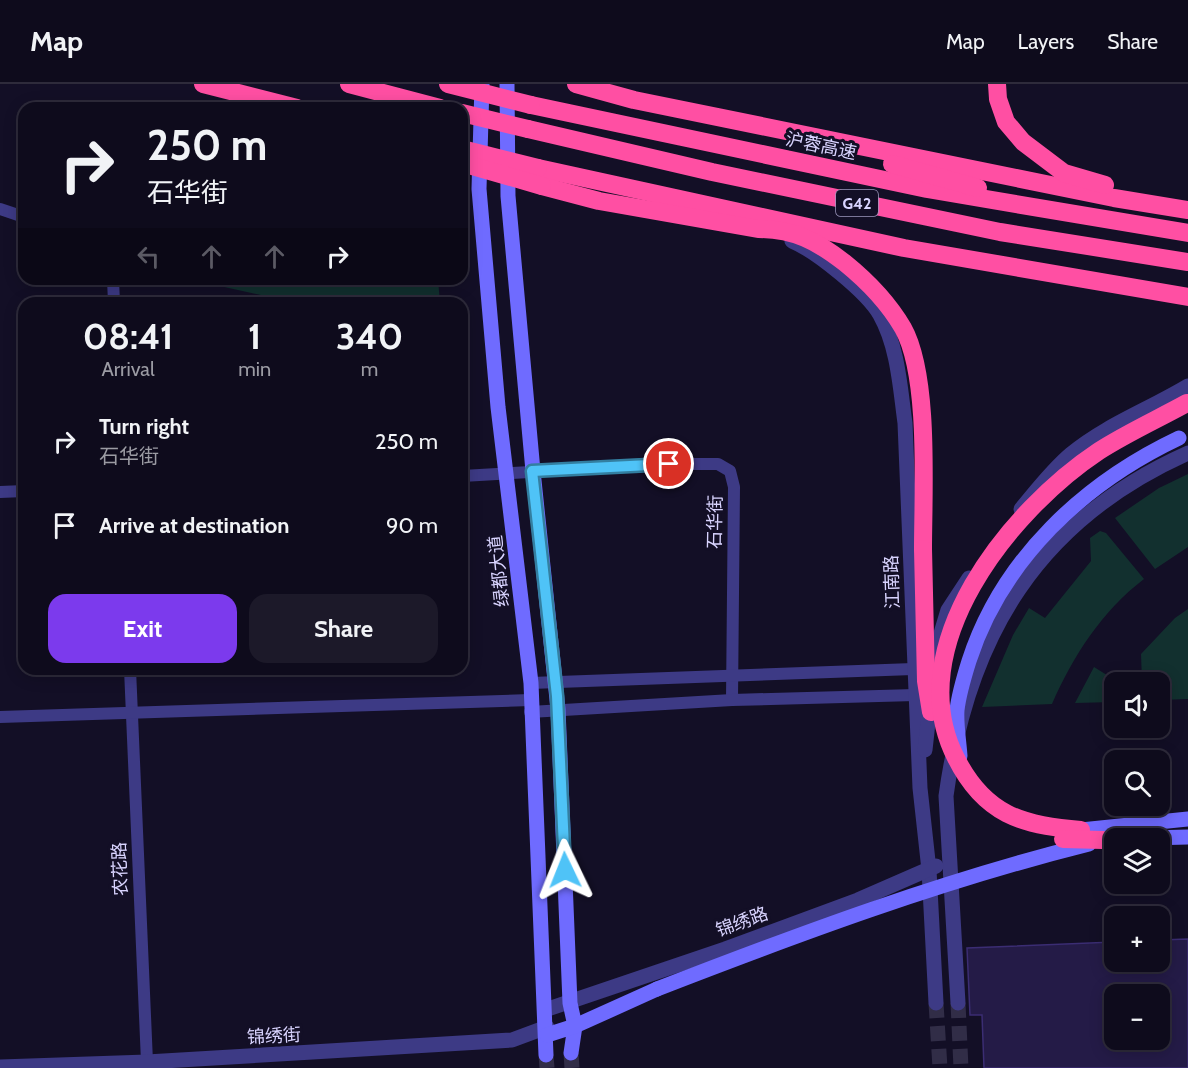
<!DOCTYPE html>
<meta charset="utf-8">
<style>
:root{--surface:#0e0b1c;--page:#1c1929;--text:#f1f3f6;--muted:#9b9ba3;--line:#2e2b3b;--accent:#7c3aed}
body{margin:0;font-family:Cabin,"Noto Sans SC",sans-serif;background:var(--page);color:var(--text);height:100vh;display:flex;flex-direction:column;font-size:22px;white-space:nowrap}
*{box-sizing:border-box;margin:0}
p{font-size:20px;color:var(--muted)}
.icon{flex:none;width:33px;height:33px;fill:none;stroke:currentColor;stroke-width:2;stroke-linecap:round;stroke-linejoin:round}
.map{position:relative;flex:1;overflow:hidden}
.drawer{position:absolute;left:18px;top:213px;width:450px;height:378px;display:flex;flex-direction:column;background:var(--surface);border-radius:18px;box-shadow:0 3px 15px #0003,0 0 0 2px var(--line)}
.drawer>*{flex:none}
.banner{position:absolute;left:18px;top:18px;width:450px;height:183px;border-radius:18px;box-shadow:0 3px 15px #0003,0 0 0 2px var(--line);background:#0e0b1c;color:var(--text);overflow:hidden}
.fabs{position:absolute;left:1104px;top:588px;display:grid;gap:12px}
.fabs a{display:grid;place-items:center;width:66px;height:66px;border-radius:12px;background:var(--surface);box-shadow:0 3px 15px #0003,0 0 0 2px var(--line);font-size:30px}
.pin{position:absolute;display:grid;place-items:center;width:51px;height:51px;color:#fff;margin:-26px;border:3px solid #fff;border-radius:50%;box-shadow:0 2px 6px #0007}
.me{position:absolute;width:66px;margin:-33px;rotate:358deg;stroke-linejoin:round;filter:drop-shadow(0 0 4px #0008)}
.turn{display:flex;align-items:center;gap:21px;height:126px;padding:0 30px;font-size:27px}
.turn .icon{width:78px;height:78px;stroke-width:2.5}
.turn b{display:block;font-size:42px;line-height:51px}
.lanes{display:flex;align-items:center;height:57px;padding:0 30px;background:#0003;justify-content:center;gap:30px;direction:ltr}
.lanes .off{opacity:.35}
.eta{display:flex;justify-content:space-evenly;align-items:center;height:102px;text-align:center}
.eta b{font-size:36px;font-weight:700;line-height:42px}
.primary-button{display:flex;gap:12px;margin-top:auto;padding:12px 30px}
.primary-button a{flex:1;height:69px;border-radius:18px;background:var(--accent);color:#fff;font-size:24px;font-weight:700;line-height:69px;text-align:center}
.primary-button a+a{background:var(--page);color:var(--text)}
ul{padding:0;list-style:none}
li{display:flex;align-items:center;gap:18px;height:84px;padding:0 30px}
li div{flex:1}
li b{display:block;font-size:22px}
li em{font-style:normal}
header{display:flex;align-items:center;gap:36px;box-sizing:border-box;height:84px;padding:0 30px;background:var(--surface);border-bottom:2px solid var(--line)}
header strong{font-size:28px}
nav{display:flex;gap:33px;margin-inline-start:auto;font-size:21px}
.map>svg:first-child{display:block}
.green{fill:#12302f}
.building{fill:#241b47;stroke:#3b2d73;stroke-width:1.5;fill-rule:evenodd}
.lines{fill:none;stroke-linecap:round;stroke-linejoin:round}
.tertiary-tunnel{stroke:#312d47;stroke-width:15;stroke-dasharray:15 8;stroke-linecap:butt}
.secondary-tunnel{stroke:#312d47;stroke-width:15;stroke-dasharray:15 8;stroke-linecap:butt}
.minor{stroke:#3d3a85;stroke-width:12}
.tertiary{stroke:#3d3a85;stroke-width:15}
.secondary{stroke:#6f6bff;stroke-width:15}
.motorway{stroke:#ff4fa3;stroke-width:18}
.secondary-bridge{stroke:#6f6bff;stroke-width:15}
.motorway-bridge{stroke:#ff4fa3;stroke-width:18}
.route-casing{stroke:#337fa1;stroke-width:15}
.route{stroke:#4fc3f7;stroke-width:10}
.labels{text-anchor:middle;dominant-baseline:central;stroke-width:6;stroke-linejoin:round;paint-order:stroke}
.shield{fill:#130f26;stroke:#9e99be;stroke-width:1.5}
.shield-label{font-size:16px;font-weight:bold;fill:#d9d4ff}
.street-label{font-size:18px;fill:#d9d4ff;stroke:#130f26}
</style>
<header>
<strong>Map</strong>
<nav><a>Map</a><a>Layers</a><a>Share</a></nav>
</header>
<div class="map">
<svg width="1188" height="984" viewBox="0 0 1188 984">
<rect width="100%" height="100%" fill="#130f26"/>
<!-- green -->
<g class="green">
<polygon points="188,195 438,195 440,219 297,219"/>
<polygon points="1188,390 1188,463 1155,485 1115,434 1159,404"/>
<path d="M 1100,447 L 1106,449 L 1144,495 C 1102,527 1073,572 1052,620 L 982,623 L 1013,551 L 1029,524 L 1045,534 L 1091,477 L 1090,454 Z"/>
<polygon points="1188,525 1188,615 1160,616 1160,598 1142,598 1141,570 1175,534"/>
<polygon points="1094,583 1118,598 1114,598 1114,618 1075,619"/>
</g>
<!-- building -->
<path class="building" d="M 1188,855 L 1188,984 L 984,984 L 982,931 L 970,931 L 967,864 L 1114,858 L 1114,878 L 1160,878 L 1160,856 ZM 1114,910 L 1160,910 L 1160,956 L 1114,956 Z"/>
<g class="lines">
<!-- tertiary-tunnel -->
<g class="tertiary-tunnel">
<polyline points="936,919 940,984"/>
<polyline points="958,919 961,984"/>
</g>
<!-- secondary-tunnel -->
<g class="secondary-tunnel">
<polyline points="571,969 572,984"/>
<polyline points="546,971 547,984"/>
</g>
<!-- minor -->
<g class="minor">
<polyline points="0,125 24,133"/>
<polyline points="113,195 114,219"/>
<polyline points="462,392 669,380 718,380 730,387 734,403 732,616"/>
<polyline points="0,408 24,407"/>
<polyline points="130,585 147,978"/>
<polyline points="531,599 913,585"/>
<polyline points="530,628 732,616 915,611"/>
<polyline points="0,633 530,616"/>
</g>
<!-- tertiary -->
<g class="tertiary">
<path d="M 792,157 C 816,167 868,209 880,231 C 898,263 900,303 905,339 L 920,704 L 929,786 L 936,919"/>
<path d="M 1021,425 C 1037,406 1052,386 1071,370 C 1106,341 1150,325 1188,302"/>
<polyline points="925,666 936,566 948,526 969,494"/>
<path d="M 958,919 L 946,712 C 968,551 1038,436 1188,369"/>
<polyline points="545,926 725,865 858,816 936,782"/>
<polyline points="0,983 147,978 512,956 547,943"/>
</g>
<!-- secondary -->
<g class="secondary">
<polyline points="482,0 479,105 498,323 531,599 546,971"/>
<polyline points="507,0 508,112 533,387 558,625 570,919 575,942 571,969"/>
<polyline points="1081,746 1188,735"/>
<polyline points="1150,754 1188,753"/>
<polyline points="547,951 575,942 657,905"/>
</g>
<!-- motorway -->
<g class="motorway">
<polyline points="203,0 297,24"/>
<polyline points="349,0 440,24"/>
<polyline points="576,0 634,16 1114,114 1188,126"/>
<polyline points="997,0 998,15 1006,38 1023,58 1064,89 1105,101"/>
<polyline points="531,21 927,105 1188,149"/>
<polyline points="528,45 712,88 1000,148 1188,178"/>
<polyline points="892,80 978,104"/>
<polyline points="538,84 904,164 1188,213"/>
<path d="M 542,102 L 599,117 L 758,145 C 794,145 817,157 845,179 C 866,196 889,220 903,244 C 930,292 923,408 923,465"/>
</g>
<!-- secondary-bridge -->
<g class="secondary-bridge">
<path d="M 960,672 C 959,657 956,641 957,626 C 959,609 964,593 969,577 C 1002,475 1084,399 1179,354"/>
<path d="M 657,905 C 799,850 941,797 1089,760"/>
</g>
<!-- motorway-bridge -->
<g class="motorway-bridge">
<polyline points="448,0 531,21"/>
<polyline points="462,29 528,45"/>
<polyline points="462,65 538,84"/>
<polyline points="462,79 542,102"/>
<polyline points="923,465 926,597 931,628"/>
<path d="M 1081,746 C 1022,742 984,730 956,674 C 899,563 1010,426 1099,367 C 1127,349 1158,335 1187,319"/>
<polyline points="1063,755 1103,756"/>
</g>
</g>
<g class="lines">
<defs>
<polyline id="route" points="565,786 557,612 532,387 669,380"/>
</defs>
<!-- route casing -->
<use href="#route" class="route-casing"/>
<!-- route -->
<use href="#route" class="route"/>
</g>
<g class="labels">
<!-- shield labels -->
<rect class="shield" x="836" y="106" width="42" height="26" rx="4.5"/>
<g class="shield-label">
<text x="857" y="119">G42</text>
</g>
<!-- street labels -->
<g class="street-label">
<text transform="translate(821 62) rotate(12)">沪蓉高速</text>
<text transform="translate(715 438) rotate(-89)">石华街</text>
<text transform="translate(499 487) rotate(-96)">绿都大道</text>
<text transform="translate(892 498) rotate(-92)">江南路</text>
<text transform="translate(120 785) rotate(-92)">农花路</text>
<text transform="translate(742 838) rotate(-20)">锦绣路</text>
<text transform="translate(274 952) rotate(-3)">锦绣街</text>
</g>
</g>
</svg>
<div class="fabs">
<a><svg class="icon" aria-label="sound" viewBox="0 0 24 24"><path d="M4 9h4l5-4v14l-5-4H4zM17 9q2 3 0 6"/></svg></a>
<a><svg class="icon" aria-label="search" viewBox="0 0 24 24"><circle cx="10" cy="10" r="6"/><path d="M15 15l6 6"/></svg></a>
<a><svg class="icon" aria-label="layers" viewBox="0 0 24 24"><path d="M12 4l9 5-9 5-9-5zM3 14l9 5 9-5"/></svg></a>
<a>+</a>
<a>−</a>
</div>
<div class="pin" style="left:669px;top:380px;background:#d93025"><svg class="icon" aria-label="arrive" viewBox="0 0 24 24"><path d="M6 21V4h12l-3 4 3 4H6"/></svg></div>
<svg class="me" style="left:565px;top:786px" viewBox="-20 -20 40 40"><path d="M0-17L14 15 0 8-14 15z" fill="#4fc3f7" stroke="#fff" stroke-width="4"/></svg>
<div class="banner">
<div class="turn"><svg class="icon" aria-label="right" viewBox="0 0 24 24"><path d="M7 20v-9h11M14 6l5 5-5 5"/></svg><div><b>250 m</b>石华街</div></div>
<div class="lanes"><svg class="icon off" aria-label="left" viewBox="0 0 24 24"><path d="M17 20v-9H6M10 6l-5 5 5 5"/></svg><svg class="icon off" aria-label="ahead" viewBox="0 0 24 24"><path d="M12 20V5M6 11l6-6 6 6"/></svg><svg class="icon off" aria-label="ahead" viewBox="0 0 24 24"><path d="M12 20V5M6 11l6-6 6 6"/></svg><svg class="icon" aria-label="right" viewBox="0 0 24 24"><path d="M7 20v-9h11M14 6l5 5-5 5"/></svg></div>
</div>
<section class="drawer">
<div class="eta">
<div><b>08:41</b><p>Arrival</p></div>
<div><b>1</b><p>min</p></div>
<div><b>340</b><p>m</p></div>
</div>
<ul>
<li><svg class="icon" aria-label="right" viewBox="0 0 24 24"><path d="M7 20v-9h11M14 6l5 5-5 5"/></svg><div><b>Turn right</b><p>石华街</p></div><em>250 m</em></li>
<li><svg class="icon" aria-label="arrive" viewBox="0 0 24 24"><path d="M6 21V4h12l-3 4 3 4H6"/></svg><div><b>Arrive at destination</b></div><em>90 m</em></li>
</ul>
<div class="primary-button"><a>Exit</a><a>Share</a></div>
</section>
</div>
